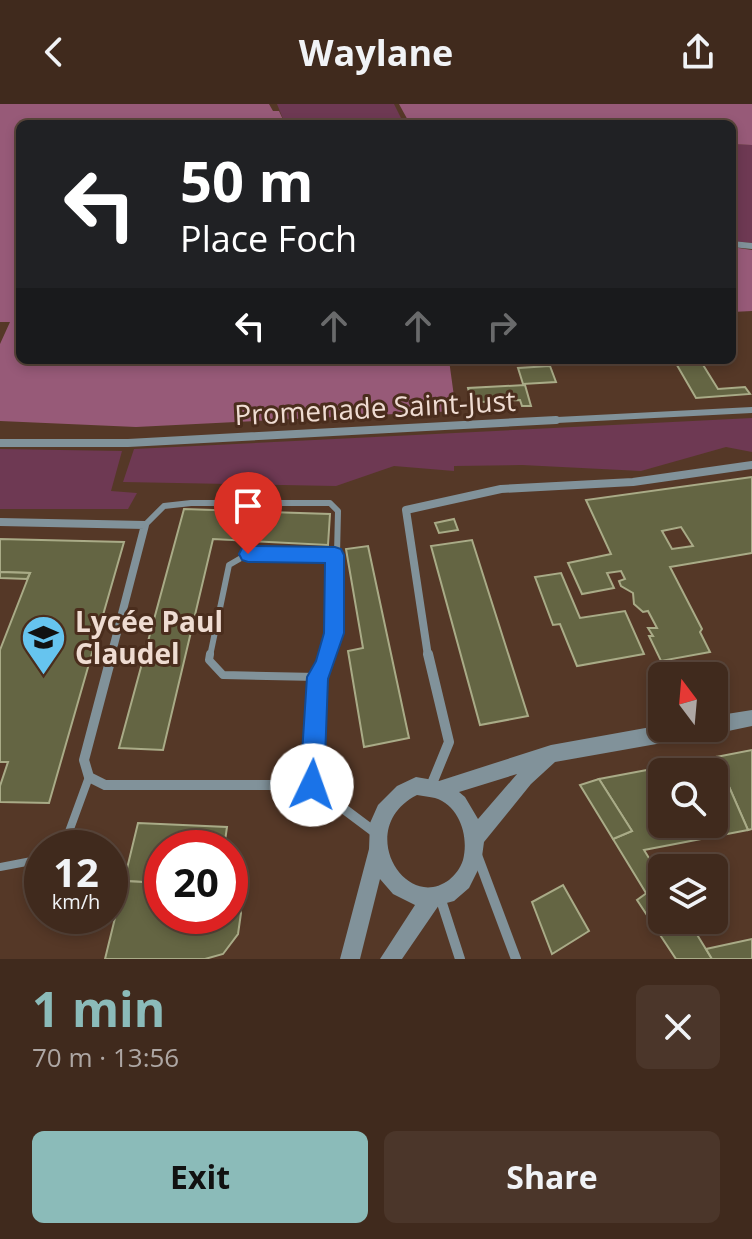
<!DOCTYPE html>
<meta charset="utf-8">
<style>
:root{--surface:#402a1d;--page:#4b362a;--text:#f1f3f6;--muted:#aea7a4;--line:#59463b;--accent:#8bbbb9}
body{margin:0;font-family:"Open Sans",sans-serif;background:var(--page);color:var(--text);height:100vh;display:flex;flex-direction:column;font-size:30px;white-space:nowrap}
*{box-sizing:border-box;margin:0}
p{font-size:26px;color:var(--muted)}
.icon{flex:none;width:44px;height:44px;fill:none;stroke:currentColor;stroke-width:2;stroke-linecap:round;stroke-linejoin:round}
.map{position:relative;height:855px;overflow:hidden}
.side{display:flex;flex-direction:column;background:var(--surface);flex:1}
.side>*{flex:none}
.banner{position:absolute;left:16px;top:16px;width:720px;height:244px;border-radius:12px;box-shadow:0 4px 12px #0003,0 0 0 2px var(--line);background:#202124;color:#fff;overflow:hidden}
.needle{width:52px;rotate:344deg}
.tools{position:absolute;left:648px;top:558px;display:grid;gap:16px}
.tools a{display:grid;place-items:center;width:80px;height:80px;border-radius:12px;background:var(--surface);box-shadow:0 4px 12px #0003,0 0 0 2px var(--line);font-size:40px}
.speed{position:absolute;left:24px;top:726px;display:flex;gap:16px;font-size:40px;font-weight:700;text-align:center}
.speed>*{display:grid;place-content:center;width:104px;height:104px;border-radius:50%;background:var(--surface);box-shadow:0 4px 12px #0003,0 0 0 2px var(--line);line-height:1}
.speed small{font-size:20px;font-weight:400}
.speed .limit{border:12px solid #d22;background:#fff;color:#111}
.pin{position:absolute;display:grid;place-items:center;width:68px;height:68px;color:#fff;margin:-82px -34px;border-radius:50% 50% 50% 0;rotate:-45deg;box-shadow:0 0 8px #0007}
.pin .icon{rotate:45deg}
.me{position:absolute;width:88px;margin:-44px;rotate:3deg;stroke-linejoin:round;filter:drop-shadow(0 0 6px #0008)}
.turn{display:flex;align-items:center;gap:28px;height:168px;padding:0 32px;font-size:36px}
.turn .icon{width:104px;height:104px;stroke-width:2.5}
.turn b{display:block;font-size:56px;line-height:68px}
.lanes{display:flex;align-items:center;height:76px;padding:0 32px;background:#0003;justify-content:center;gap:40px;direction:ltr}
.lanes .off{opacity:.35}
.round{display:grid;place-items:center;flex:none;width:84px;height:84px;border-radius:12px;background:var(--page)}
.head{display:flex;align-items:center;justify-content:space-between;height:136px;padding:0 32px}
h1{font-size:48px;font-weight:700;line-height:60px;color:var(--accent)}
.action{display:flex;gap:16px;margin-top:auto;padding:16px 32px}
.action a{flex:1;height:92px;border-radius:12px;background:var(--accent);color:#111;font-size:32px;font-weight:700;line-height:92px;text-align:center}
.action a+a{background:var(--page);color:var(--text)}
header{display:flex;justify-content:space-between;align-items:center;height:104px;padding:0 32px;background:var(--surface);font-size:36px;font-weight:700}
.map>svg:first-child{display:block}
.green{fill:#6e3953}
.forest{fill:#975a78}
.building{fill:#646543;stroke:#a9ab87;stroke-width:2;fill-rule:evenodd}
.lines{fill:none;stroke-linecap:round;stroke-linejoin:round}
.service-far1{stroke:#81929a;stroke-width:6}
.service{stroke:#81929a;stroke-width:8}
.minor-far2{stroke:#81929a;stroke-width:6}
.minor-far1{stroke:#81929a;stroke-width:8}
.minor{stroke:#81929a;stroke-width:10}
.tertiary{fill:#81929a;fill-rule:evenodd}
.route{fill:#1a73e8;stroke:#114b97;stroke-width:2}
.labels{text-anchor:middle;dominant-baseline:central;stroke-width:6;stroke-linejoin:round;paint-order:stroke}
.street-label{font-size:28px;fill:#efdcd2;stroke:#4a2d1d}
.poi-label{font-size:28px;font-weight:bold;fill:#efdcd2;stroke:#4a2d1d;text-anchor:start}
</style>
<header><svg class="icon" aria-label="back" viewBox="0 0 24 24"><path d="M15 5l-7 7 7 7"/></svg>Waylane<svg class="icon" aria-label="share" viewBox="0 0 24 24"><path d="M12 15V3M7 8l5-5 5 5M5 13v7h14v-7"/></svg></header>
<div class="map">
<svg width="752" height="855" viewBox="0 0 752 855">
<rect width="100%" height="100%" fill="#553827"/>
<!-- green -->
<g class="green">
<polygon points="277,0 394,0 404,20 285,20"/>
<polygon points="732,40 752,41 752,139 732,137"/>
<polygon points="752,314 752,348 726,343 641,367 522,361 454,362 454,367 394,362 336,382 123,378 134,345"/>
<polygon points="0,345 122,347 111,387 137,389 128,405 0,405"/>
</g>
<!-- forest -->
<g class="forest">
<polygon points="0,0 269,0 273,7 279,7 285,20 20,20 20,256 449,256 456,307 136,323 0,317 0,240 10,218 0,218"/>
<polygon points="399,0 752,0 752,41 732,40 732,20 410,20"/>
<polygon points="732,143 752,146 752,207 732,208"/>
</g>
<!-- building -->
<g class="building">
<polygon points="674,256 700,256 718,285 745,283 750,290 696,294"/>
<polygon points="550,262 556,278 523,280 518,264"/>
<polygon points="525,281 531,302 522,302 520,296 480,298 482,304 473,305 468,284"/>
<path d="M 752,373 L 752,449 L 670,463 L 702,525 L 700,528 L 710,548 L 661,557 L 649,532 L 653,532 L 648,524 L 657,524 L 648,507 L 643,508 L 634,500 L 633,489 L 621,482 L 619,477 L 625,475 L 621,467 L 607,469 L 614,484 L 582,490 L 568,459 L 611,450 L 586,396 ZM 681,423 L 693,442 L 672,445 L 662,427 Z"/>
<polygon points="184,405 330,410 328,441 213,435 163,646 119,644"/>
<polygon points="454,415 458,426 439,429 435,419"/>
<polygon points="0,435 124,438 49,699 0,698 0,682 8,658 0,658 0,546 30,469 0,468"/>
<polygon points="472,436 528,612 480,621 431,442"/>
<polygon points="368,442 409,634 364,643 348,547 363,544 346,445"/>
<polygon points="0,468 30,469 27,475 0,474"/>
<polygon points="561,469 580,514 625,507 644,550 577,562 560,520 553,521 535,473"/>
<polygon points="752,646 752,725 748,726 716,653"/>
<path d="M 716,653 L 748,726 L 644,746 L 662,775 L 662,778 L 646,789 L 613,735 L 632,727 L 599,675 ZM 662,668 L 714,668 L 714,720 L 662,720 Z"/>
<polygon points="599,675 632,727 613,735 580,681"/>
<polygon points="138,719 227,723 224,744 162,744 162,779 124,777"/>
<polygon points="124,777 162,779 162,812 230,812 230,787 238,797 241,809 238,830 223,850 205,855 105,855"/>
<polygon points="662,778 662,816 688,816 712,855 676,855 637,796"/>
<polygon points="563,781 589,827 552,850 532,798"/>
<polygon points="752,835 752,855 712,855 706,845"/>
</g>
<g class="lines">
<!-- service-far1 -->
<g class="service-far1">
<polyline points="145,421 164,402 191,399 330,399 338,407 336,493 327,552"/>
<polyline points="210,552 229,461 248,450 335,451"/>
</g>
<!-- service -->
<g class="service">
<polyline points="210,550 209,556 223,571 318,573"/>
<polyline points="312,681 318,573 328,550"/>
<polyline points="63,744 89,673"/>
<polyline points="0,763 42,755"/>
</g>
<!-- minor-far2 -->
<g class="minor-far2">
<polyline points="732,140 752,142"/>
<polyline points="518,318 752,306"/>
</g>
<!-- minor-far1 -->
<g class="minor-far1">
<polyline points="0,339 128,339 556,316"/>
<polyline points="0,418 145,421 111,552"/>
<polyline points="428,552 406,406 501,385 633,378 752,361"/>
</g>
<!-- minor -->
<g class="minor">
<polyline points="112,550 84,656 89,673 105,681 312,681 376,729"/>
<polyline points="428,550 449,638 431,682"/>
<polyline points="477,751 516,855"/>
<polyline points="440,793 460,855"/>
</g>
<!-- tertiary -->
<g class="tertiary">
<polygon points="752,606 752,622 714,630 708,627 707,624 714,624 714,612"/>
<path d="M 662,621 L 662,624 L 705,624 L 702,630 L 696,633 L 555,658 L 531,680 L 484,738 L 481,760 L 469,784 L 454,797 L 439,801 L 402,855 L 380,855 L 415,801 L 393,790 L 380,775 L 360,855 L 340,855 L 369,745 L 370,719 L 378,701 L 397,682 L 416,673 L 439,677 L 551,641 ZM 517,670 L 478,715 L 465,693 L 459,688 ZM 417,691 C 423,692 430,693 435,694 C 460,702 469,733 463,756 C 460,765 455,771 449,776 C 404,809 354,723 417,691 Z"/>
</g>
</g>
<!-- route -->
<polygon class="route" points="248,442 335,443 341,445 344,451 344,529 328,575 324,681 320,689 312,693 304,689 300,681 307,573 316,557 324,529 325,459 248,458 242,456 239,450 242,444"/>
<!-- icons -->
<defs>
<symbol id="school-pin" viewBox="-11 -11 22 30"><path d="M0 17L-7.5 6A9.5 9.5 0 1 1 7.5 6Z" fill="#66c4ef" stroke="#4a2d1d"/><path d="M0-5L7-2L0 1L-7-2ZM-4 1L0 2.5L4 1V4Q0 6-4 4Z" fill="#111"/></symbol>
</defs>
<g fill-rule="evenodd">
<use href="#school-pin" x="18" y="508" width="51" height="69"/>
</g>
<g class="labels">
<!-- street labels -->
<g class="street-label">
<text transform="translate(375 303) rotate(-3)">Promenade Saint-Just</text>
</g>
<!-- poi labels -->
<g class="poi-label">
<text x="75" y="517">Lycée Paul<tspan x="75" dy="32">Claudel</tspan></text>
</g>
</g>
</svg>
<div class="tools">
<a><svg class="needle" viewBox="-14 -14 28 28"><path d="M0-13l5 13h-10z" fill="#e53935"/><path d="M0 13l5-13h-10z" fill="#aea7a4"/></svg></a>
<a><svg class="icon" aria-label="search" viewBox="0 0 24 24"><circle cx="10" cy="10" r="6"/><path d="M15 15l6 6"/></svg></a>
<a><svg class="icon" aria-label="layers" viewBox="0 0 24 24"><path d="M12 4l9 5-9 5-9-5zM3 14l9 5 9-5"/></svg></a>
</div>
<div class="speed"><div>12<small>km/h</small></div><div class="limit">20</div></div>
<div class="pin" style="left:248px;top:450px;background:#d93025"><svg class="icon" aria-label="arrive" viewBox="0 0 24 24"><path d="M6 21V4h12l-3 4 3 4H6"/></svg></div>
<svg class="me" style="left:312px;top:681px" viewBox="-20 -20 40 40"><circle r="19" fill="#fff"/><path d="M0-13L10 11 0 6-10 11z" fill="#1a73e8"/></svg>
<div class="banner">
<div class="turn"><svg class="icon" aria-label="left" viewBox="0 0 24 24"><path d="M17 20v-9H6M10 6l-5 5 5 5"/></svg><div><b>50 m</b>Place Foch</div></div>
<div class="lanes"><svg class="icon" aria-label="left" viewBox="0 0 24 24"><path d="M17 20v-9H6M10 6l-5 5 5 5"/></svg><svg class="icon off" aria-label="ahead" viewBox="0 0 24 24"><path d="M12 20V5M6 11l6-6 6 6"/></svg><svg class="icon off" aria-label="ahead" viewBox="0 0 24 24"><path d="M12 20V5M6 11l6-6 6 6"/></svg><svg class="icon off" aria-label="right" viewBox="0 0 24 24"><path d="M7 20v-9h11M14 6l5 5-5 5"/></svg></div>
</div>
</div>
<section class="side">
<div class="head"><div><h1>1 min</h1><p>70 m · 13:56</p></div><a class="round"><svg class="icon" aria-label="close" viewBox="0 0 24 24"><path d="M6 6l12 12M18 6L6 18"/></svg></a></div>
<div class="action"><a>Exit</a><a>Share</a></div>
</section>
